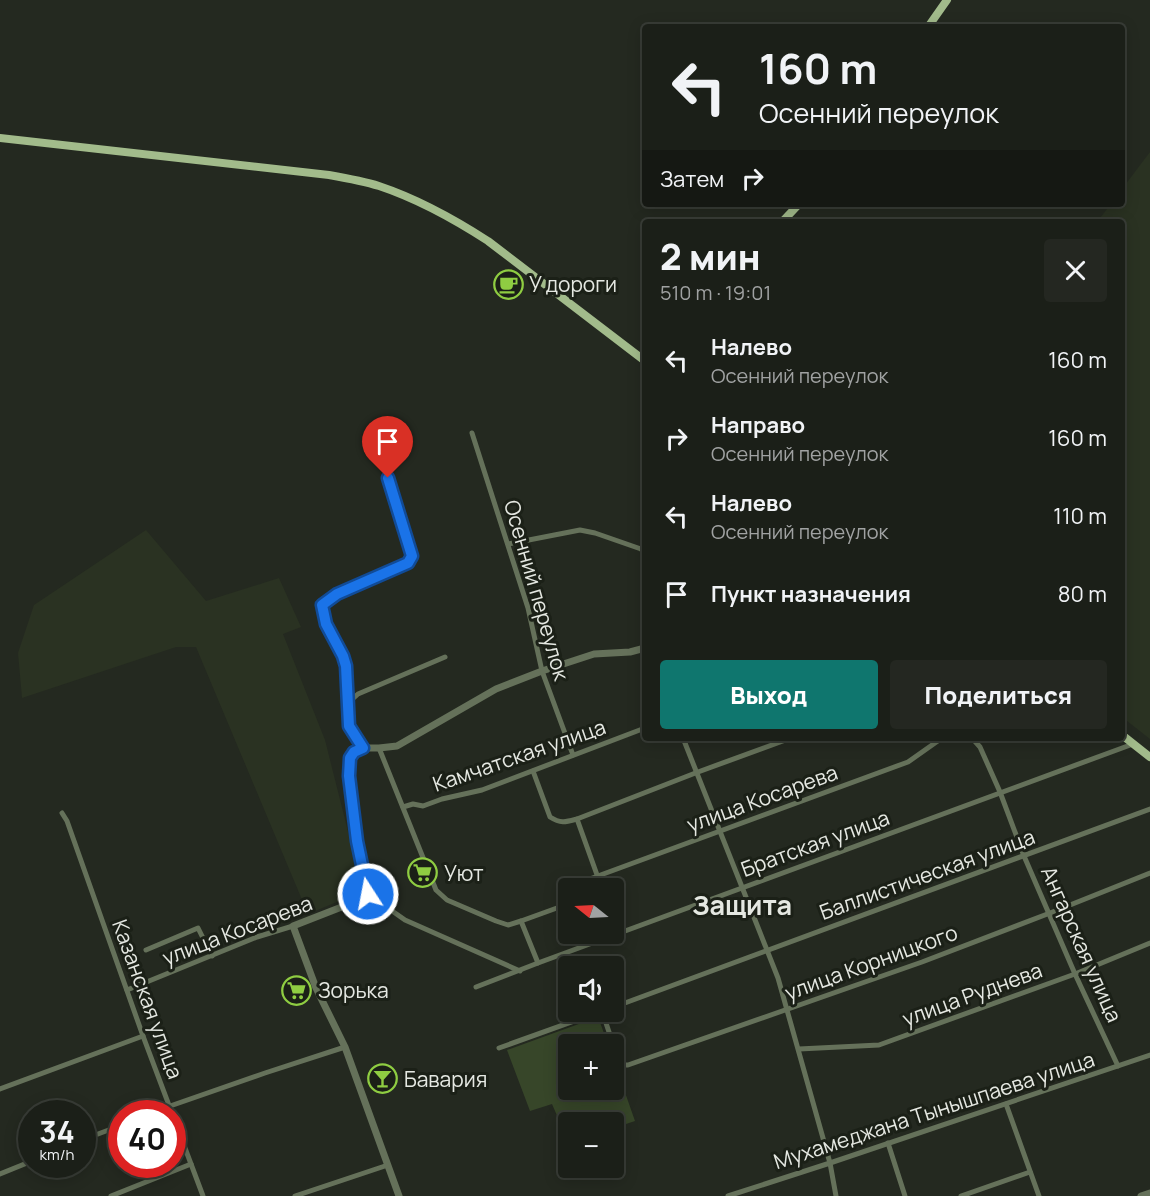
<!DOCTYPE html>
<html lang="ru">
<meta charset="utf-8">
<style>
:root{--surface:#1b1f18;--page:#242721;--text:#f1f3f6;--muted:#a0a2a2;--line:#393d37;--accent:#0f766e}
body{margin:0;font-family:Manrope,sans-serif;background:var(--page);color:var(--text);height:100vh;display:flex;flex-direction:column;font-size:22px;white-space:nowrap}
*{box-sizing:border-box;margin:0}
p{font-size:20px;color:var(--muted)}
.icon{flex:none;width:33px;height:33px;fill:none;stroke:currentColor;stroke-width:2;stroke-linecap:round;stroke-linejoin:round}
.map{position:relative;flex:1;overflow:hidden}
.panel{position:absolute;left:642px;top:219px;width:483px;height:522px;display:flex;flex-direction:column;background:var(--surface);border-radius:6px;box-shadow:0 3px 15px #0003,0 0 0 2px var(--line)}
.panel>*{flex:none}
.top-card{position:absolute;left:642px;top:24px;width:483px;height:183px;border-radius:6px;box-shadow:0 3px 15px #0003,0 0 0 2px var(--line);background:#1b1f18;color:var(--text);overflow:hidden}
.needle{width:39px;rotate:288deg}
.tools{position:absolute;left:558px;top:878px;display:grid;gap:12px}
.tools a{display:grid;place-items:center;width:66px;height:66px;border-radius:6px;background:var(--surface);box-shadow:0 3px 15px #0003,0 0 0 2px var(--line);font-size:30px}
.speed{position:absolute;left:18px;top:1100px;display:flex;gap:12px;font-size:30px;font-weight:700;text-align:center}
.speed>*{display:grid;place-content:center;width:78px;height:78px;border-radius:50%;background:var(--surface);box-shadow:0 3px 15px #0003,0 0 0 2px var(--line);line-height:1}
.speed small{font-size:15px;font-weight:400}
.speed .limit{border:9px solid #d22;background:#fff;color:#111}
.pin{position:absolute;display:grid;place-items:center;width:51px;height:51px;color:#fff;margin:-62px -26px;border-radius:50% 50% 50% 0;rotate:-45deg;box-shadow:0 0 6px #0007}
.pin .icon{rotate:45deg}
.me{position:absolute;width:66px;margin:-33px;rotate:349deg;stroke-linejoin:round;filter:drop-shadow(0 0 4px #0008)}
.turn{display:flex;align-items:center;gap:21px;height:126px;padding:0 18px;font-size:27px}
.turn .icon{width:78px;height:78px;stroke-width:2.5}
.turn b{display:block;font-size:42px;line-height:51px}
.then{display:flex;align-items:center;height:57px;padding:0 18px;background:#0003;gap:12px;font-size:22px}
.round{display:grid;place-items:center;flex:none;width:63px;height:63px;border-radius:6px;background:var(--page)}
.overview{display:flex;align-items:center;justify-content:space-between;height:102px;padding:0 18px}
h1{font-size:36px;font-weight:800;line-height:45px}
.cta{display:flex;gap:12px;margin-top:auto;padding:12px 18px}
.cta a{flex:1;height:69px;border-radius:6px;background:var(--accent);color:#fff;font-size:24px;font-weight:800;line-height:69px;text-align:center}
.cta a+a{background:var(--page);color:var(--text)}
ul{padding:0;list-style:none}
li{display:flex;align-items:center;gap:18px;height:78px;padding:0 18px}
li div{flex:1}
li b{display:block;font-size:22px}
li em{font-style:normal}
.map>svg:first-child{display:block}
.built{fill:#2a3222}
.green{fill:#374629}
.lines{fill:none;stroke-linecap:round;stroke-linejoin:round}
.minor{stroke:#65715a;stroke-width:5}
.tertiary{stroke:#65715a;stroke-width:7}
.primary{stroke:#a2bb8b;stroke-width:8}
.route-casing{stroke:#114b97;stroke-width:15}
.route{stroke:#1a73e8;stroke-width:10}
.labels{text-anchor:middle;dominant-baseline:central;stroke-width:6;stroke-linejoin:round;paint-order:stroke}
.poi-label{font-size:21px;fill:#e5e8e2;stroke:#1b2017;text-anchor:start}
.street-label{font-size:21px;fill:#e5e8e2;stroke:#1b2017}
.district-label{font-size:27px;font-weight:bold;fill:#e5e8e2;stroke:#1b2017}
</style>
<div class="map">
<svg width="1150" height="1196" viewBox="0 0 1150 1196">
<rect width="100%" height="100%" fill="#242920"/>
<!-- built -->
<g class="built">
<polygon points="1150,152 1150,739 1122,717 1122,222 1097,222 1111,204 1122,204 1122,189"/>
<polygon points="146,530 206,601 279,578 301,627 283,634 325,740 363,891 308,914 196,647 176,647 22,698 18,653 34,605"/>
</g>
<!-- green -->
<polygon class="green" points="598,1017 608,1044 568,1044 568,1089 614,1089 614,1061 635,1121 614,1128 614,1122 568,1122 568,1141 552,1104 530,1111 507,1050"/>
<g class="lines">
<!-- minor -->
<g class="minor">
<polyline points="472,433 528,608 542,671 573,755"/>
<polyline points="508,544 580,530 595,533 641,549 645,554"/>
<polyline points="348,703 358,694 445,657"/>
<polyline points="683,738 778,978 830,1163 836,1196"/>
<polyline points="972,738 980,747 1000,792 1024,856 1075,974 1118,1066"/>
<polyline points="363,748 349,726 346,666 343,656 326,624 322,605 337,594 408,563 412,556 382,457"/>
<polyline points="379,748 436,890 447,900 496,921 508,925 521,921 538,963"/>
<path d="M 533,771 L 550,817 C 561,824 566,822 577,819 L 698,772 L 791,738"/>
<polyline points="403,807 413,804 423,806 442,799 482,790 645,728"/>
<polyline points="62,813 67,821 143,1036 203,1196"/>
<polyline points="577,819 601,886 600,888"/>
<polyline points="587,880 908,762 942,738"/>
<polyline points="368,894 405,920 520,971"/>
<polyline points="521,921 568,904"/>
<polyline points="146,950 198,928 212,956"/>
<polyline points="476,987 538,963 1133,744"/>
<polyline points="127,990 257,937 293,926"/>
<polyline points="614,1007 1150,809"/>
<polyline points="614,1044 619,1061 623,1065 628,1065 922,962 1050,913 1150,873"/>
<polyline points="499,1048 602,1011 613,1044"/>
<polyline points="799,1049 879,1045 1075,974 1150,943"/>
<polyline points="0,1089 143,1036"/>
<polyline points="1006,1104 1039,1196"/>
<polyline points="150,1113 265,1073 345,1047"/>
<polyline points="82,1140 122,1125"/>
<polyline points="888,1143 905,1196"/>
<polyline points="0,1174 32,1161"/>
<polyline points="111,1196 191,1164"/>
<polyline points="295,1196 388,1165"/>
<polyline points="728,1196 830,1163 1150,1055"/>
<polyline points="961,1196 1030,1172"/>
</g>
<!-- tertiary -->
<g class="tertiary">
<polyline points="399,1196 345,1047 316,988 293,926 357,901 368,894 358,841 349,776 350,758 354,752 363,748 379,748 397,746 496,689 542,671 594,654 630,652 645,648"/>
<polyline points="1141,1196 1150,1193"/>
</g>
<!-- primary -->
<g class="primary">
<polyline points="928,27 947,0"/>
<path d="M 0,138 L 329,175 C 346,178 363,181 379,186 C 418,199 454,219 488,241 L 645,361"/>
<polyline points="782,222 799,204"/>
<polyline points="1122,735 1150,757"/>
</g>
</g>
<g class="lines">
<defs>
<polyline id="route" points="368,894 357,841 349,776 350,758 354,752 363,748 349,726 346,666 343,656 326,624 322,605 337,594 408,563 412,556 388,478"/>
</defs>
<!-- route casing -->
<use href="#route" class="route-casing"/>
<!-- route -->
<use href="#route" class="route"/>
</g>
<!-- icons -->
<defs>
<symbol id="cafe-ring" viewBox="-11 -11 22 22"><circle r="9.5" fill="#1b2017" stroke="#8fcd42" stroke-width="1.5"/><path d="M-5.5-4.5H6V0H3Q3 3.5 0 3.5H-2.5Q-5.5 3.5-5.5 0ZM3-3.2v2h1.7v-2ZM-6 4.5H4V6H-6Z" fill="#8fcd42"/></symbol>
<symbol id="supermarket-ring" viewBox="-11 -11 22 22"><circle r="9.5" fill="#1b2017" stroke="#8fcd42" stroke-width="1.5"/><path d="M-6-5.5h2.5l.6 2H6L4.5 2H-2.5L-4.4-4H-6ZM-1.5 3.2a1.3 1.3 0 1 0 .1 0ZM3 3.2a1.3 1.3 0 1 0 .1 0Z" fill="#8fcd42"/></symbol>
<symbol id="bar-ring" viewBox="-11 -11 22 22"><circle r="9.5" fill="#1b2017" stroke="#8fcd42" stroke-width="1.5"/><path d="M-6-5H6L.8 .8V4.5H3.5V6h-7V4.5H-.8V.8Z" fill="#8fcd42"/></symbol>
</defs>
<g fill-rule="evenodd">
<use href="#cafe-ring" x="492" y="268" width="33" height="33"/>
<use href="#supermarket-ring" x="406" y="856" width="33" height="33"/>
<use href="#supermarket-ring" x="280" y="974" width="33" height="33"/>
<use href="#bar-ring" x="366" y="1062" width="33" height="33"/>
</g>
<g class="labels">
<!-- poi labels -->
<g class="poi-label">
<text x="529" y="284">У дороги</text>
<text x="444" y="873">Уют</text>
<text x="318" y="990">Зорька</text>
<text x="404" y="1079">Бавария</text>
</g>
<!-- street labels -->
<g class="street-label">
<text transform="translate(537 590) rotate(74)">Осенний переулок</text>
<text transform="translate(519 755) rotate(-19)">Камчатская улица</text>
<text transform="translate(762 798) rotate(-20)">улица Косарева</text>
<text transform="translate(815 843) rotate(-20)">Братская улица</text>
<text transform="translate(927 874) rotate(-20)">Баллистическая улица</text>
<text transform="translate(237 930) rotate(-21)">улица Косарева</text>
<text transform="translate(1082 944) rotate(66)">Ангарская улица</text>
<text transform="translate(871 962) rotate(-20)">улица Корницкого</text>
<text transform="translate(972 994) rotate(-20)">улица Руднева</text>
<text transform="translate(148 999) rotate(70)">Казанская улица</text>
<text transform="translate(934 1110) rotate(-18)">Мухамеджана Тынышпаева улица</text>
</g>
<!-- district labels -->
<g class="district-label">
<text x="742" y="904">Защита</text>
</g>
</g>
</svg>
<div class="tools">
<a><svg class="needle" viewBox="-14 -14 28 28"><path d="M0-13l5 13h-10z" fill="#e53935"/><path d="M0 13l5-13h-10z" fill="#a0a2a2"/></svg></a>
<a><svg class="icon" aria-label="sound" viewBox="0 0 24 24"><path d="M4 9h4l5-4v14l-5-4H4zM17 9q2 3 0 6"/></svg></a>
<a>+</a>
<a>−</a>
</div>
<div class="speed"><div>34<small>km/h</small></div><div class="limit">40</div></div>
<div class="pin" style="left:388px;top:478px;background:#d93025"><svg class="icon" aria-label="arrive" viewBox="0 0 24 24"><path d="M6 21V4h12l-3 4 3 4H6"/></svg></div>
<svg class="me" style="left:368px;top:894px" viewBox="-20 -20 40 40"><circle r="17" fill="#1a73e8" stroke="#fff" stroke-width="3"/><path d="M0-11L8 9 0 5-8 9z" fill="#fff"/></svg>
<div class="top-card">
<div class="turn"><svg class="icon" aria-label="left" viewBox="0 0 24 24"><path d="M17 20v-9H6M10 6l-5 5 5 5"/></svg><div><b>160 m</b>Осенний переулок</div></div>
<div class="then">Затем<svg class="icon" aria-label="right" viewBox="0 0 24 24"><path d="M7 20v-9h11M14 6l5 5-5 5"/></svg></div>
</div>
<section class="panel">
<div class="overview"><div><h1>2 мин</h1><p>510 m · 19:01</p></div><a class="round"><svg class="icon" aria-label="close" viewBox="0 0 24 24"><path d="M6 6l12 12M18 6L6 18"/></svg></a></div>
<ul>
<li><svg class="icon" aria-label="left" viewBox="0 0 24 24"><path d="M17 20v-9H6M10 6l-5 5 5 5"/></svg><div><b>Налево</b><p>Осенний переулок</p></div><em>160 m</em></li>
<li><svg class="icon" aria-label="right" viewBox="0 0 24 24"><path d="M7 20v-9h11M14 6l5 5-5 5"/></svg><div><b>Направо</b><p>Осенний переулок</p></div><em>160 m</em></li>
<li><svg class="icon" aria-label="left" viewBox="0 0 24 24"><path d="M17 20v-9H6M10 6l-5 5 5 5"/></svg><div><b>Налево</b><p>Осенний переулок</p></div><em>110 m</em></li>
<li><svg class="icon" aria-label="arrive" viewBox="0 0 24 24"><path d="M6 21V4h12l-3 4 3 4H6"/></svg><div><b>Пункт назначения</b></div><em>80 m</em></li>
</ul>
<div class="cta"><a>Выход</a><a>Поделиться</a></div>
</section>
</div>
